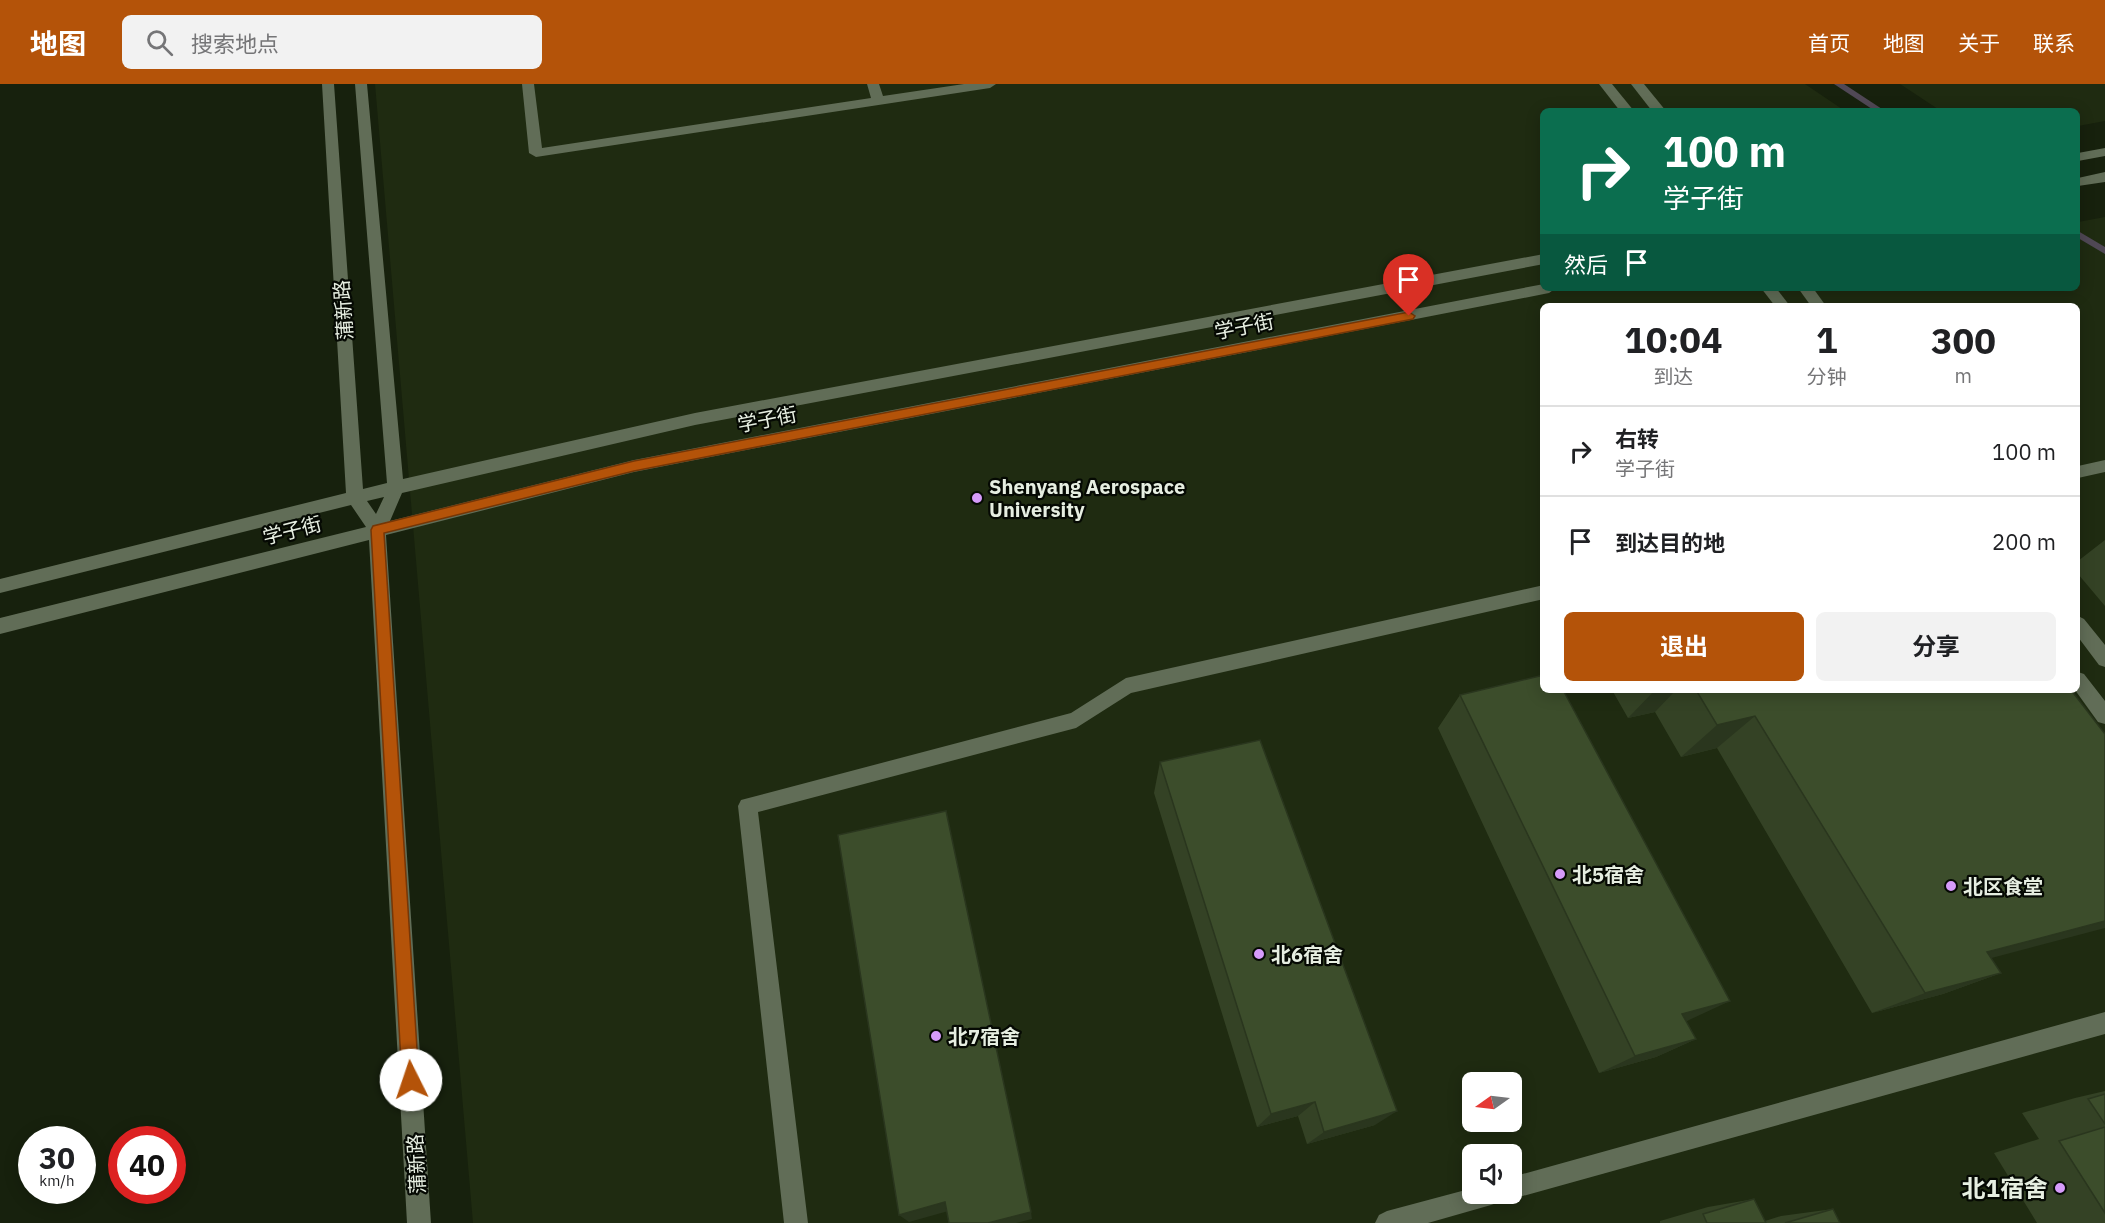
<!DOCTYPE html>
<html lang="zh">
<meta charset="utf-8">
<style>
:root{--surface:#fff;--page:#f2f2f2;--text:#202124;--muted:#757577;--line:#e0e0e0;--accent:#b45309}
body{margin:0;font-family:"IBM Plex Sans","Noto Sans SC",sans-serif;background:var(--page);color:var(--text);height:100vh;display:flex;flex-direction:column;font-size:22px;white-space:nowrap}
*{box-sizing:border-box;margin:0}
p{font-size:20px;color:var(--muted)}
.icon{flex:none;width:33px;height:33px;fill:none;stroke:currentColor;stroke-width:2;stroke-linecap:round;stroke-linejoin:round}
.map{position:relative;flex:1;overflow:hidden}
.side{position:absolute;left:1540px;top:219px;width:540px;height:390px;display:flex;flex-direction:column;background:var(--surface);border-radius:9px;box-shadow:0 3px 15px #0003}
.side>*{flex:none}
.top-card{position:absolute;left:1540px;top:24px;width:540px;height:183px;border-radius:9px;box-shadow:0 3px 15px #0003;background:#0b6e4f;color:#fff;overflow:hidden}
.needle{width:39px;rotate:256deg}
.fabs{position:absolute;left:1462px;top:988px;display:grid;gap:12px}
.fabs a{display:grid;place-items:center;width:60px;height:60px;border-radius:9px;background:var(--surface);box-shadow:0 3px 15px #0003;font-size:30px}
.speed{position:absolute;left:18px;top:1042px;display:flex;gap:12px;font-size:30px;font-weight:700;text-align:center}
.speed>*{display:grid;place-content:center;width:78px;height:78px;border-radius:50%;background:var(--surface);box-shadow:0 3px 15px #0003;line-height:1}
.speed small{font-size:15px;font-weight:400}
.speed .limit{border:9px solid #d22;background:#fff;color:#111}
.pin{position:absolute;display:grid;place-items:center;width:51px;height:51px;color:#fff;margin:-62px -26px;border-radius:50% 50% 50% 0;rotate:-45deg;box-shadow:0 0 6px #0007}
.pin .icon{rotate:45deg}
.me{position:absolute;width:66px;margin:-33px;rotate:356deg;stroke-linejoin:round;filter:drop-shadow(0 0 4px #0008)}
.turn{display:flex;align-items:center;gap:21px;height:126px;padding:0 24px;font-size:27px}
.turn .icon{width:78px;height:78px;stroke-width:2.5}
.turn b{display:block;font-size:42px;line-height:51px}
.then{display:flex;align-items:center;height:57px;padding:0 24px;background:#0003;gap:12px;font-size:22px}
.eta{display:flex;justify-content:space-evenly;align-items:center;height:102px;text-align:center}
.eta b{font-size:36px;font-weight:700;line-height:42px}
.action{display:flex;gap:12px;margin-top:auto;padding:12px 24px}
.action a{flex:1;height:69px;border-radius:9px;background:var(--accent);color:#fff;font-size:24px;font-weight:700;line-height:69px;text-align:center}
.action a+a{background:var(--page);color:var(--text)}
ul{padding:0;list-style:none}
li{display:flex;align-items:center;gap:18px;height:90px;padding:0 24px;border-top:2px solid var(--line)}
li div{flex:1}
li b{display:block;font-size:22px}
li em{font-style:normal}
header{display:flex;align-items:center;gap:36px;box-sizing:border-box;height:84px;padding:0 30px;background:var(--accent);color:#fff}
header strong{font-size:28px}
nav{display:flex;gap:33px;margin-inline-start:auto;font-size:21px}
.search{width:420px;height:54px;background:var(--page);display:flex;align-items:center;gap:15px;box-sizing:border-box;padding:0 21px;border-radius:9px;color:var(--muted);font-size:22px}
.map>svg:first-child{display:block}
.built{fill:#1f2b11;fill-rule:evenodd}
.lines{fill:none;stroke-linecap:round;stroke-linejoin:round}
.stream{fill:#504855;fill-rule:evenodd}
.minor{fill:#616d57;fill-rule:evenodd}
.wall{fill:#344225}
.shaded-wall{fill:#2a361e}
.building{fill:#3c4d2b;stroke:#2a361e;stroke-width:1.5}
.route{fill:#b45309;stroke:#753606;stroke-width:1.5}
.poi-dot{fill:#d69bfa;stroke:#050903;stroke-width:2}
.labels{text-anchor:middle;dominant-baseline:central;stroke-width:4.5;stroke-linejoin:round;paint-order:stroke}
.street-label{font-size:20px;fill:#e6eee1;stroke:#050903}
.poi-label{font-size:20px;font-weight:bold;fill:#e6eee1;stroke:#050903;text-anchor:start}
.near-poi-label{font-size:24px;font-weight:bold;fill:#e6eee1;stroke:#050903;text-anchor:end}
</style>
<header>
<strong>地图</strong>
<div class="search"><svg class="icon" aria-label="search" viewBox="0 0 24 24"><circle cx="10" cy="10" r="6"/><path d="M15 15l6 6"/></svg>搜索地点</div>
<nav><a>首页</a><a>地图</a><a>关于</a><a>联系</a></nav>
</header>
<div class="map">
<svg width="2105" height="1139" viewBox="0 0 2105 1139">
<rect width="100%" height="100%" fill="#17210d"/>
<!-- built -->
<g class="built">
<path d="M 375,0 L 1805,0 L 1845,27 L 1544,27 L 1544,204 L 2078,204 L 2078,138 L 2105,133 L 2105,1139 L 473,1139 ZM 1544,222 L 2078,222 L 2078,606 L 1544,606 ZM 1473,999 L 1512,999 L 1512,1038 L 1473,1038 ZM 1473,1071 L 1512,1071 L 1512,1110 L 1473,1110 Z"/>
<polygon points="1900,0 2105,0 2105,37 2078,42 2078,27 1941,27"/>
</g>
<g class="lines">
<!-- stream -->
<g class="stream">
<polygon points="1834,0 1844,0 1885,27 1875,27"/>
<polygon points="2078,147 2105,163 2105,170 2078,154"/>
</g>
<!-- minor -->
<g class="minor">
<path d="M 322,0 L 334,0 L 363,405 L 387,399 L 355,0 L 367,0 L 403,395 L 695,329 L 1544,170 L 1544,180 L 695,341 L 402,409 L 390,437 L 634,376 L 1544,200 L 1544,204 L 1556,204 L 1549,209 L 634,388 L 386,451 L 431,1139 L 407,1139 L 369,456 L 0,550 L 0,534 L 366,443 L 351,421 L 0,509 L 0,495 L 346,409 ZM 384,413 L 376,430 L 367,417 Z"/>
<polygon points="522,0 534,0 542,64 871,14 867,0 879,0 883,12 964,0 996,0 990,4 536,73 529,69"/>
<polygon points="1599,0 1612,0 1634,27 1620,27"/>
<polygon points="1631,0 1644,0 1666,27 1652,27"/>
<polygon points="2105,64 2105,72 2078,77 2078,69"/>
<polygon points="2105,88 2105,98 2078,102 2078,94"/>
<polygon points="1761,204 1776,204 1790,222 1775,222"/>
<polygon points="1798,204 1813,204 1826,222 1811,222"/>
<polygon points="2105,376 2105,388 2078,394 2078,382"/>
<polygon points="1544,501 1544,515 1131,609 1076,644 758,728 808,1139 784,1139 738,722 741,716 1071,629 1126,594"/>
<polygon points="2078,532 2084,535 2105,561 2105,583 2099,581 2078,553"/>
<polygon points="2078,588 2084,590 2105,617 2105,640 2098,638 2075,606 2078,606"/>
<polygon points="2105,928 2105,950 1512,1115 1503,1110 1512,1110 1512,1093"/>
<polygon points="1473,1104 1473,1110 1502,1110 1499,1118 1491,1121 1428,1139 1375,1139 1379,1131 1387,1127"/>
</g>
</g>
<!-- wall -->
<g class="wall">
<polygon points="2105,456 2105,522 2078,490 2078,477"/>
<polygon points="1612,606 2071,606 1991,874 2001,889 1943,910 1872,929 1717,664 1681,673 1655,628 1628,634"/>
<polygon points="1460,611 1689,936 1686,937 1696,955 1656,973 1599,989 1438,644"/>
<polygon points="1160,678 1375,1041 1307,1060 1298,1032 1257,1043 1154,709"/>
<polygon points="2105,1007 2105,1139 2037,1139 1994,1069 2039,1055 2022,1029 2075,1014"/>
<polygon points="1754,1115 1765,1137 1781,1132 1833,1125 1840,1139 1660,1139 1660,1137 1708,1123"/>
</g>
<!-- shaded-wall -->
<g class="shaded-wall">
<polygon points="1655,606 1676,606 1655,628 1628,634"/>
<polygon points="1755,632 1717,664 1681,673 1717,641"/>
<polygon points="2105,837 2105,844 1931,890 1987,868"/>
<polygon points="2001,889 1943,910 1872,929 1925,909"/>
<polygon points="1730,917 1689,936 1644,949 1682,930"/>
<polygon points="1696,955 1656,973 1599,989 1635,972"/>
<polygon points="1315,1018 1298,1032 1257,1043 1271,1030"/>
<polygon points="1397,1027 1375,1041 1307,1060 1324,1048"/>
<polygon points="945,1118 952,1126 909,1138 899,1131"/>
<polygon points="1031,1128 1032,1135 1016,1139 988,1139"/>
</g>
<!-- building -->
<g class="building">
<polygon points="1544,591 1544,606 1563,606 1730,917 1682,930 1696,955 1635,972 1460,611"/>
<polygon points="1696,606 2071,606 2105,650 2105,837 1987,868 2001,889 1925,909 1755,632 1717,641"/>
<polygon points="1260,656 1397,1027 1324,1048 1315,1018 1271,1030 1160,678"/>
<polygon points="946,727 1031,1128 988,1139 949,1139 945,1118 899,1131 838,751"/>
<polygon points="2105,1010 2105,1040 2088,1015"/>
<polygon points="2105,1043 2105,1129 2059,1057"/>
<polygon points="1754,1115 1766,1139 1707,1139 1703,1130"/>
<polygon points="1833,1125 1840,1139 1785,1139"/>
</g>
<!-- route -->
<polygon class="route" points="1409,228 1415,232 1413,235 634,387 384,449 419,996 416,1001 411,1004 405,1001 402,996 371,446 373,442 634,377"/>
<!-- markers -->
<g class="poi-dot">
<circle cx="977" cy="414" r="6"/>
<circle cx="1560" cy="790" r="6"/>
<circle cx="1951" cy="802" r="6"/>
<circle cx="1259" cy="870" r="6"/>
<circle cx="936" cy="952" r="6"/>
<circle cx="2060" cy="1104" r="6"/>
</g>
<g class="labels">
<!-- street labels -->
<g class="street-label">
<text transform="translate(343 226) rotate(-94)">蒲新路</text>
<text transform="translate(1244 242) rotate(-11)">学子街</text>
<text transform="translate(767 335) rotate(-11)">学子街</text>
<text transform="translate(292 446) rotate(-14)">学子街</text>
<text transform="translate(416 1080) rotate(-93)">蒲新路</text>
</g>
<!-- poi labels -->
<g class="poi-label">
<text x="989" y="402">Shenyang Aerospace<tspan x="989" dy="23">University</tspan></text>
<text x="1572" y="790">北5宿舍</text>
<text x="1963" y="802">北区食堂</text>
<text x="1271" y="870">北6宿舍</text>
<text x="948" y="952">北7宿舍</text>
</g>
<!-- near-poi labels -->
<g class="near-poi-label">
<text x="2048" y="1104">北1宿舍</text>
</g>
</g>
</svg>
<div class="fabs">
<a><svg class="needle" viewBox="-14 -14 28 28"><path d="M0-13l5 13h-10z" fill="#e53935"/><path d="M0 13l5-13h-10z" fill="#757577"/></svg></a>
<a><svg class="icon" aria-label="sound" viewBox="0 0 24 24"><path d="M4 9h4l5-4v14l-5-4H4zM17 9q2 3 0 6"/></svg></a>
</div>
<div class="speed"><div>30<small>km/h</small></div><div class="limit">40</div></div>
<div class="pin" style="left:1409px;top:232px;background:#d93025"><svg class="icon" aria-label="arrive" viewBox="0 0 24 24"><path d="M6 21V4h12l-3 4 3 4H6"/></svg></div>
<svg class="me" style="left:411px;top:996px" viewBox="-20 -20 40 40"><circle r="19" fill="#fff"/><path d="M0-13L10 11 0 6-10 11z" fill="#b45309"/></svg>
<div class="top-card">
<div class="turn"><svg class="icon" aria-label="right" viewBox="0 0 24 24"><path d="M7 20v-9h11M14 6l5 5-5 5"/></svg><div><b>100 m</b>学子街</div></div>
<div class="then">然后<svg class="icon" aria-label="arrive" viewBox="0 0 24 24"><path d="M6 21V4h12l-3 4 3 4H6"/></svg></div>
</div>
<section class="side">
<div class="eta">
<div><b>10:04</b><p>到达</p></div>
<div><b>1</b><p>分钟</p></div>
<div><b>300</b><p>m</p></div>
</div>
<ul>
<li><svg class="icon" aria-label="right" viewBox="0 0 24 24"><path d="M7 20v-9h11M14 6l5 5-5 5"/></svg><div><b>右转</b><p>学子街</p></div><em>100 m</em></li>
<li><svg class="icon" aria-label="arrive" viewBox="0 0 24 24"><path d="M6 21V4h12l-3 4 3 4H6"/></svg><div><b>到达目的地</b></div><em>200 m</em></li>
</ul>
<div class="action"><a>退出</a><a>分享</a></div>
</section>
</div>
